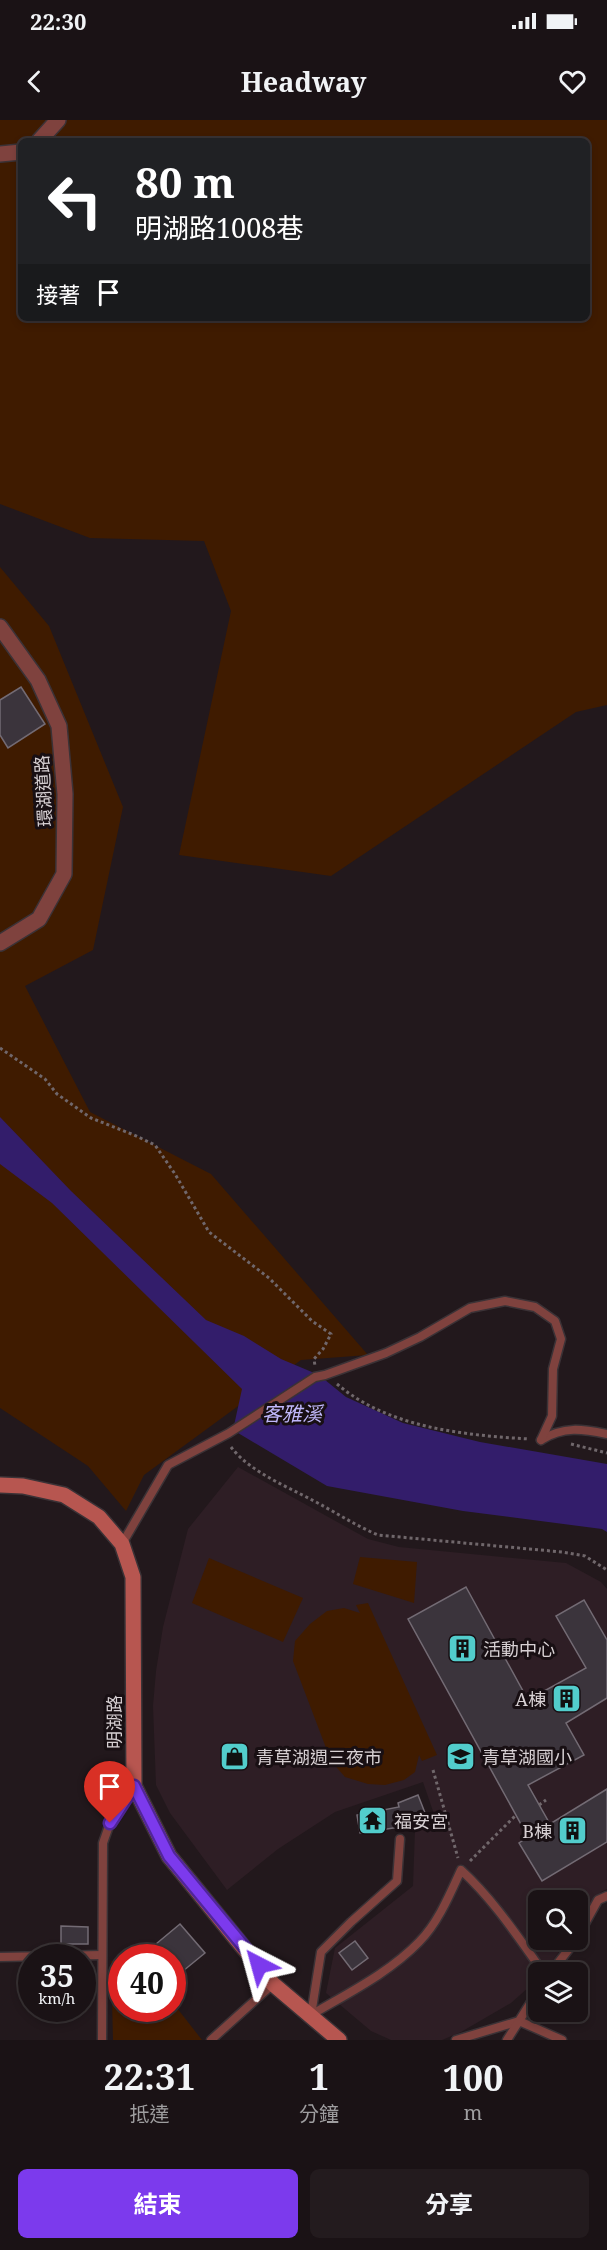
<!DOCTYPE html>
<html lang="zh-TW">
<meta charset="utf-8">
<style>
:root{--surface:#1a1215;--page:#231b1e;--text:#f1f3f6;--muted:#9f9ea0;--line:#383234;--accent:#7c3aed}
body{margin:0;font-family:"Noto Serif","Noto Sans TC",serif;background:var(--page);color:var(--text);height:100vh;display:flex;flex-direction:column;font-size:22px;white-space:nowrap}
*{box-sizing:border-box;margin:0}
p{font-size:20px;color:var(--muted)}
.icon{flex:none;width:33px;height:33px;fill:none;stroke:currentColor;stroke-width:2;stroke-linecap:round;stroke-linejoin:round}
.map{position:relative;height:1920px;overflow:hidden}
.sheet{display:flex;flex-direction:column;background:var(--surface);flex:1}
.sheet>*{flex:none}
.hud{position:absolute;left:18px;top:18px;width:572px;height:183px;border-radius:9px;box-shadow:0 3px 9px #0003,0 0 0 2px var(--line);background:#202124;color:#fff;overflow:hidden}
.controls{position:absolute;left:528px;top:1770px;display:grid;gap:12px}
.controls a{display:grid;place-items:center;width:60px;height:60px;border-radius:9px;background:var(--surface);box-shadow:0 3px 9px #0003,0 0 0 2px var(--line);font-size:30px}
.speed{position:absolute;left:18px;top:1824px;display:flex;gap:12px;font-size:30px;font-weight:700;text-align:center}
.speed>*{display:grid;place-content:center;width:78px;height:78px;border-radius:50%;background:var(--surface);box-shadow:0 3px 9px #0003,0 0 0 2px var(--line);line-height:1}
.speed small{font-size:15px;font-weight:400}
.speed .limit{border:9px solid #d22;background:#fff;color:#111}
.pin{position:absolute;display:grid;place-items:center;width:51px;height:51px;color:#fff;margin:-62px -26px;border-radius:50% 50% 50% 0;rotate:-45deg;box-shadow:0 0 6px #0007}
.pin .icon{rotate:45deg}
.me{position:absolute;width:66px;margin:-33px;rotate:321deg;stroke-linejoin:round;filter:drop-shadow(0 0 4px #0008)}
.turn{display:flex;align-items:center;gap:21px;height:126px;padding:0 18px;font-size:27px}
.turn .icon{width:78px;height:78px;stroke-width:2.5}
.turn b{display:block;font-size:42px;line-height:51px}
.then{display:flex;align-items:center;height:57px;padding:0 18px;background:#0003;gap:12px;font-size:22px}
.eta{display:flex;justify-content:space-evenly;align-items:center;height:102px;text-align:center}
.eta b{font-size:36px;font-weight:700;line-height:42px}
.button{display:flex;gap:12px;margin-top:auto;padding:12px 18px}
.button a{flex:1;height:69px;border-radius:9px;background:var(--accent);color:#fff;font-size:24px;font-weight:700;line-height:69px;text-align:center}
.button a+a{background:var(--page);color:var(--text)}
.status{display:flex;justify-content:space-between;align-items:center;height:42px;padding:0 30px;background:var(--surface);direction:ltr}
.status svg{height:16px;fill:currentColor}
header{display:flex;justify-content:space-between;align-items:center;height:78px;padding:0 18px;background:var(--surface);font-size:27px;font-weight:700}
.map>svg:first-child{display:block}
.built{fill:#2e1e25}
.green{fill:#3f1b00;fill-rule:evenodd}
.water{fill:#331d6b}
.building{fill:#3b343c;stroke:#736b74;stroke-width:1.5}
.lines{fill:none;stroke-linecap:round;stroke-linejoin:round}
.lane-casing{stroke:#3b3236;stroke-width:11}
.street-casing{stroke:#3b3236;stroke-width:18}
.secondary-casing{stroke:#3b3236;stroke-width:18}
.path{stroke:#70676b;stroke-width:3;stroke-dasharray:3 3;stroke-linecap:butt}
.lane{stroke:#7f423e;stroke-width:8}
.street{stroke:#7f423e;stroke-width:15}
.secondary{stroke:#b75650;stroke-width:15}
.route-casing{stroke:#51269a;stroke-width:15}
.route{stroke:#7c3aed;stroke-width:10}
.labels{text-anchor:middle;dominant-baseline:central;stroke-width:6;stroke-linejoin:round;paint-order:stroke}
.street-label{font-size:18px;fill:#d7d0d3;stroke:#180f13}
.poi-label{font-size:18px;fill:#d7d0d3;stroke:#180f13;text-anchor:start}
.water-label{font-size:20px;font-style:italic;fill:#c0b8fb;stroke:#180f13}
</style>
<div class="status"><b>22:30</b><svg viewBox="0 0 49 12"><path d="M0 12V9h3v3zM5 12V6h3v6zM10 12V3h3v9zM15 12V0h3v12zM26 1h20v11H26zM47 4h2v5h-2z"/></svg></div>
<header><svg class="icon" aria-label="back" viewBox="0 0 24 24"><path d="M15 5l-7 7 7 7"/></svg>Headway<svg class="icon" aria-label="heart" viewBox="0 0 24 24"><path d="M12 20l-8-8c-3-5 5-10 8-4 3-6 11-1 8 4z"/></svg></header>
<div class="map">
<svg width="607" height="1920" viewBox="0 0 607 1920">
<rect width="100%" height="100%" fill="#22181c"/>
<!-- built -->
<polygon class="built" points="238,1347 368,1419 399,1427 566,1443 601,1462 607,1469 607,1769 601,1772 578,1805 578,1780 538,1780 538,1820 568,1820 544,1852 538,1852 538,1859 511,1883 461,1912 442,1920 391,1920 371,1911 326,1873 335,1828 413,1766 415,1709 436,1700 423,1662 335,1692 278,1729 227,1770 170,1693 156,1665 153,1586 156,1551 163,1507 188,1409"/>
<!-- green -->
<g class="green">
<path d="M 0,0 L 607,0 L 607,585 L 576,592 L 331,756 L 179,735 L 231,491 L 204,421 L 90,418 L 0,384 ZM 21,21 L 586,21 L 586,198 L 21,198 Z"/>
<polygon points="0,447 49,506 123,687 93,830 25,866 90,992 211,1054 368,1235 301,1240 144,1355 126,1391 88,1346 0,1288"/>
<polygon points="360,1437 417,1442 414,1483 353,1464"/>
<polygon points="209,1438 303,1478 283,1522 192,1483"/>
<polygon points="368,1483 437,1635 422,1641 419,1635 415,1652 404,1660 385,1665 368,1664 345,1657 331,1641 293,1541 295,1521 310,1504 327,1491 344,1488 360,1493 356,1485"/>
<polygon points="111,1841 121,1841 122,1888 172,1888 173,1883 202,1920 113,1920"/>
</g>
<!-- water -->
<polygon class="water" points="0,997 71,1071 206,1200 244,1216 281,1239 319,1255 346,1277 403,1303 480,1322 607,1344 607,1412 602,1409 463,1391 327,1366 233,1310 242,1269 52,1083 0,1044"/>
<!-- building -->
<g class="building">
<polygon points="21,567 45,604 8,628 0,615 0,580"/>
<polygon points="466,1467 528,1580 586,1548 556,1496 584,1480 607,1520 607,1578 566,1603 584,1635 528,1665 550,1704 607,1669 607,1722 542,1761 519,1723 528,1717 408,1499"/>
<polygon points="418,1675 427,1698 407,1706 360,1713 357,1695 399,1687 398,1683"/>
<polygon points="180,1804 205,1833 172,1860 172,1838 158,1838 150,1829"/>
<polygon points="61,1806 88,1807 88,1824 61,1824"/>
<polygon points="355,1821 368,1838 352,1850 339,1833"/>
</g>
<g class="lines">
<defs>
<g id="lane">
<path d="M 541,1320 C 564,1306 582,1309 607,1314"/>
<polyline points="122,1424 168,1345 229,1313 315,1257 325,1255 386,1233 420,1217 470,1188 505,1181 535,1187 555,1201 561,1219 553,1249 552,1296 541,1320"/>
<polyline points="578,1816 598,1780 607,1776"/>
<polyline points="0,1837 102,1835"/>
<polyline points="551,1852 576,1820"/>
<path d="M 311,1895 C 348,1873 389,1853 419,1822 C 438,1803 450,1774 461,1750 C 493,1779 518,1817 543,1852"/>
<polyline points="311,1895 321,1832 351,1802 397,1761 400,1719"/>
<polyline points="102,1920 103,1723 110,1703 134,1666"/>
<polyline points="211,1920 273,1864"/>
<polyline points="456,1920 519,1901 538,1871"/>
<polyline points="507,1920 519,1901 562,1920"/>
</g>
<g id="street">
<polyline points="39,21 58,0"/>
<polyline points="0,34 21,32"/>
<polyline points="0,507 38,560 59,606 65,674 64,754 39,799 0,823"/>
</g>
<polyline id="secondary" points="0,1365 23,1366 64,1375 99,1397 122,1424 133,1457 134,1666 169,1736 273,1864 339,1920"/>
</defs>
<!-- lane casing -->
<use href="#lane" class="lane-casing"/>
<!-- street casing -->
<use href="#street" class="street-casing"/>
<!-- secondary casing -->
<use href="#secondary" class="secondary-casing"/>
<!-- path -->
<g class="path">
<polyline points="0,928 45,959 57,974 91,998 134,1015 155,1025 175,1054 209,1112 269,1158 312,1201 331,1214 323,1229 314,1239 315,1246"/>
<path d="M 337,1264 C 389,1308 463,1315 529,1319"/>
<polyline points="571,1324 607,1333"/>
<path d="M 231,1327 C 251,1354 296,1370 325,1387 C 343,1397 359,1407 378,1415 L 562,1432 L 585,1436 L 607,1450"/>
<polyline points="433,1650 458,1738"/>
<polyline points="539,1685 546,1680"/>
<polyline points="470,1741 515,1696"/>
</g>
<!-- lane -->
<use href="#lane" class="lane"/>
<!-- street -->
<use href="#street" class="street"/>
<!-- secondary -->
<use href="#secondary" class="secondary"/>
</g>
<g class="lines">
<defs>
<polyline id="route" points="110,1703 134,1666 169,1736 259,1845"/>
</defs>
<!-- route casing -->
<use href="#route" class="route-casing"/>
<!-- route -->
<use href="#route" class="route"/>
</g>
<!-- icons -->
<defs>
<symbol id="building-square" viewBox="-11 -11 22 22"><rect x="-9" y="-9" width="18" height="18" rx="4" fill="#52cdcc" stroke="#180f13"/><path d="M-4-6H4V6H1V3H-1V6H-4ZM-2.5-4.3h1.7v1.8h-1.7ZM.8-4.3h1.7v1.8H.8ZM-2.5-1h1.7V.8h-1.7ZM.8-1h1.7V.8H.8Z" fill="#111"/></symbol>
<symbol id="shop-square" viewBox="-11 -11 22 22"><rect x="-9" y="-9" width="18" height="18" rx="4" fill="#52cdcc" stroke="#180f13"/><path d="M-5-2.5h2.3a2.7 3.5 0 0 1 5.4 0H5L5.5 6h-11ZM-1.5-2.5h3a1.5 2.3 0 0 0-3 0Z" fill="#111"/></symbol>
<symbol id="school-square" viewBox="-11 -11 22 22"><rect x="-9" y="-9" width="18" height="18" rx="4" fill="#52cdcc" stroke="#180f13"/><path d="M0-5L7-2L0 1L-7-2ZM-4 1L0 2.5L4 1V4Q0 6-4 4Z" fill="#111"/></symbol>
<symbol id="temple-square" viewBox="-11 -11 22 22"><rect x="-9" y="-9" width="18" height="18" rx="4" fill="#52cdcc" stroke="#180f13"/><path d="M0-6L5-2H3V0L6.5 2.5H4V6H1.5V3h-3V6H-4V2.5H-6.5L-3 0V-2H-5Z" fill="#111"/></symbol>
</defs>
<g fill-rule="evenodd">
<use href="#building-square" x="446" y="1512" width="33" height="33"/>
<use href="#building-square" x="550" y="1562" width="33" height="33"/>
<use href="#shop-square" x="218" y="1620" width="33" height="33"/>
<use href="#school-square" x="444" y="1620" width="33" height="33"/>
<use href="#temple-square" x="356" y="1684" width="33" height="33"/>
<use href="#building-square" x="556" y="1694" width="33" height="33"/>
</g>
<g class="labels">
<!-- street labels -->
<g class="street-label">
<text transform="translate(43 671) rotate(-93)">環湖道路</text>
<text transform="translate(114 1602) rotate(-90)">明湖路</text>
</g>
<!-- poi labels -->
<g class="poi-label">
<text x="483" y="1529">活動中心</text>
<text x="546" y="1579" text-anchor="end">A棟</text>
<text x="256" y="1637">青草湖週三夜市</text>
<text x="482" y="1637">青草湖國小</text>
<text x="394" y="1701">福安宮</text>
<text x="552" y="1711" text-anchor="end">B棟</text>
</g>
<!-- water labels -->
<g class="water-label">
<text x="292" y="1293">客雅溪</text>
</g>
</g>
</svg>
<div class="controls">
<a><svg class="icon" aria-label="search" viewBox="0 0 24 24"><circle cx="10" cy="10" r="6"/><path d="M15 15l6 6"/></svg></a>
<a><svg class="icon" aria-label="layers" viewBox="0 0 24 24"><path d="M12 4l9 5-9 5-9-5zM3 14l9 5 9-5"/></svg></a>
</div>
<div class="speed"><div>35<small>km/h</small></div><div class="limit">40</div></div>
<div class="pin" style="left:110px;top:1703px;background:#d93025"><svg class="icon" aria-label="arrive" viewBox="0 0 24 24"><path d="M6 21V4h12l-3 4 3 4H6"/></svg></div>
<svg class="me" style="left:259px;top:1845px" viewBox="-20 -20 40 40"><path d="M0-17L14 15 0 8-14 15z" fill="#7c3aed" stroke="#fff" stroke-width="4"/></svg>
<div class="hud">
<div class="turn"><svg class="icon" aria-label="left" viewBox="0 0 24 24"><path d="M17 20v-9H6M10 6l-5 5 5 5"/></svg><div><b>80 m</b>明湖路1008巷</div></div>
<div class="then">接著<svg class="icon" aria-label="arrive" viewBox="0 0 24 24"><path d="M6 21V4h12l-3 4 3 4H6"/></svg></div>
</div>
</div>
<section class="sheet">
<div class="eta">
<div><b>22:31</b><p>抵達</p></div>
<div><b>1</b><p>分鐘</p></div>
<div><b>100</b><p>m</p></div>
</div>
<div class="button"><a>結束</a><a>分享</a></div>
</section>
